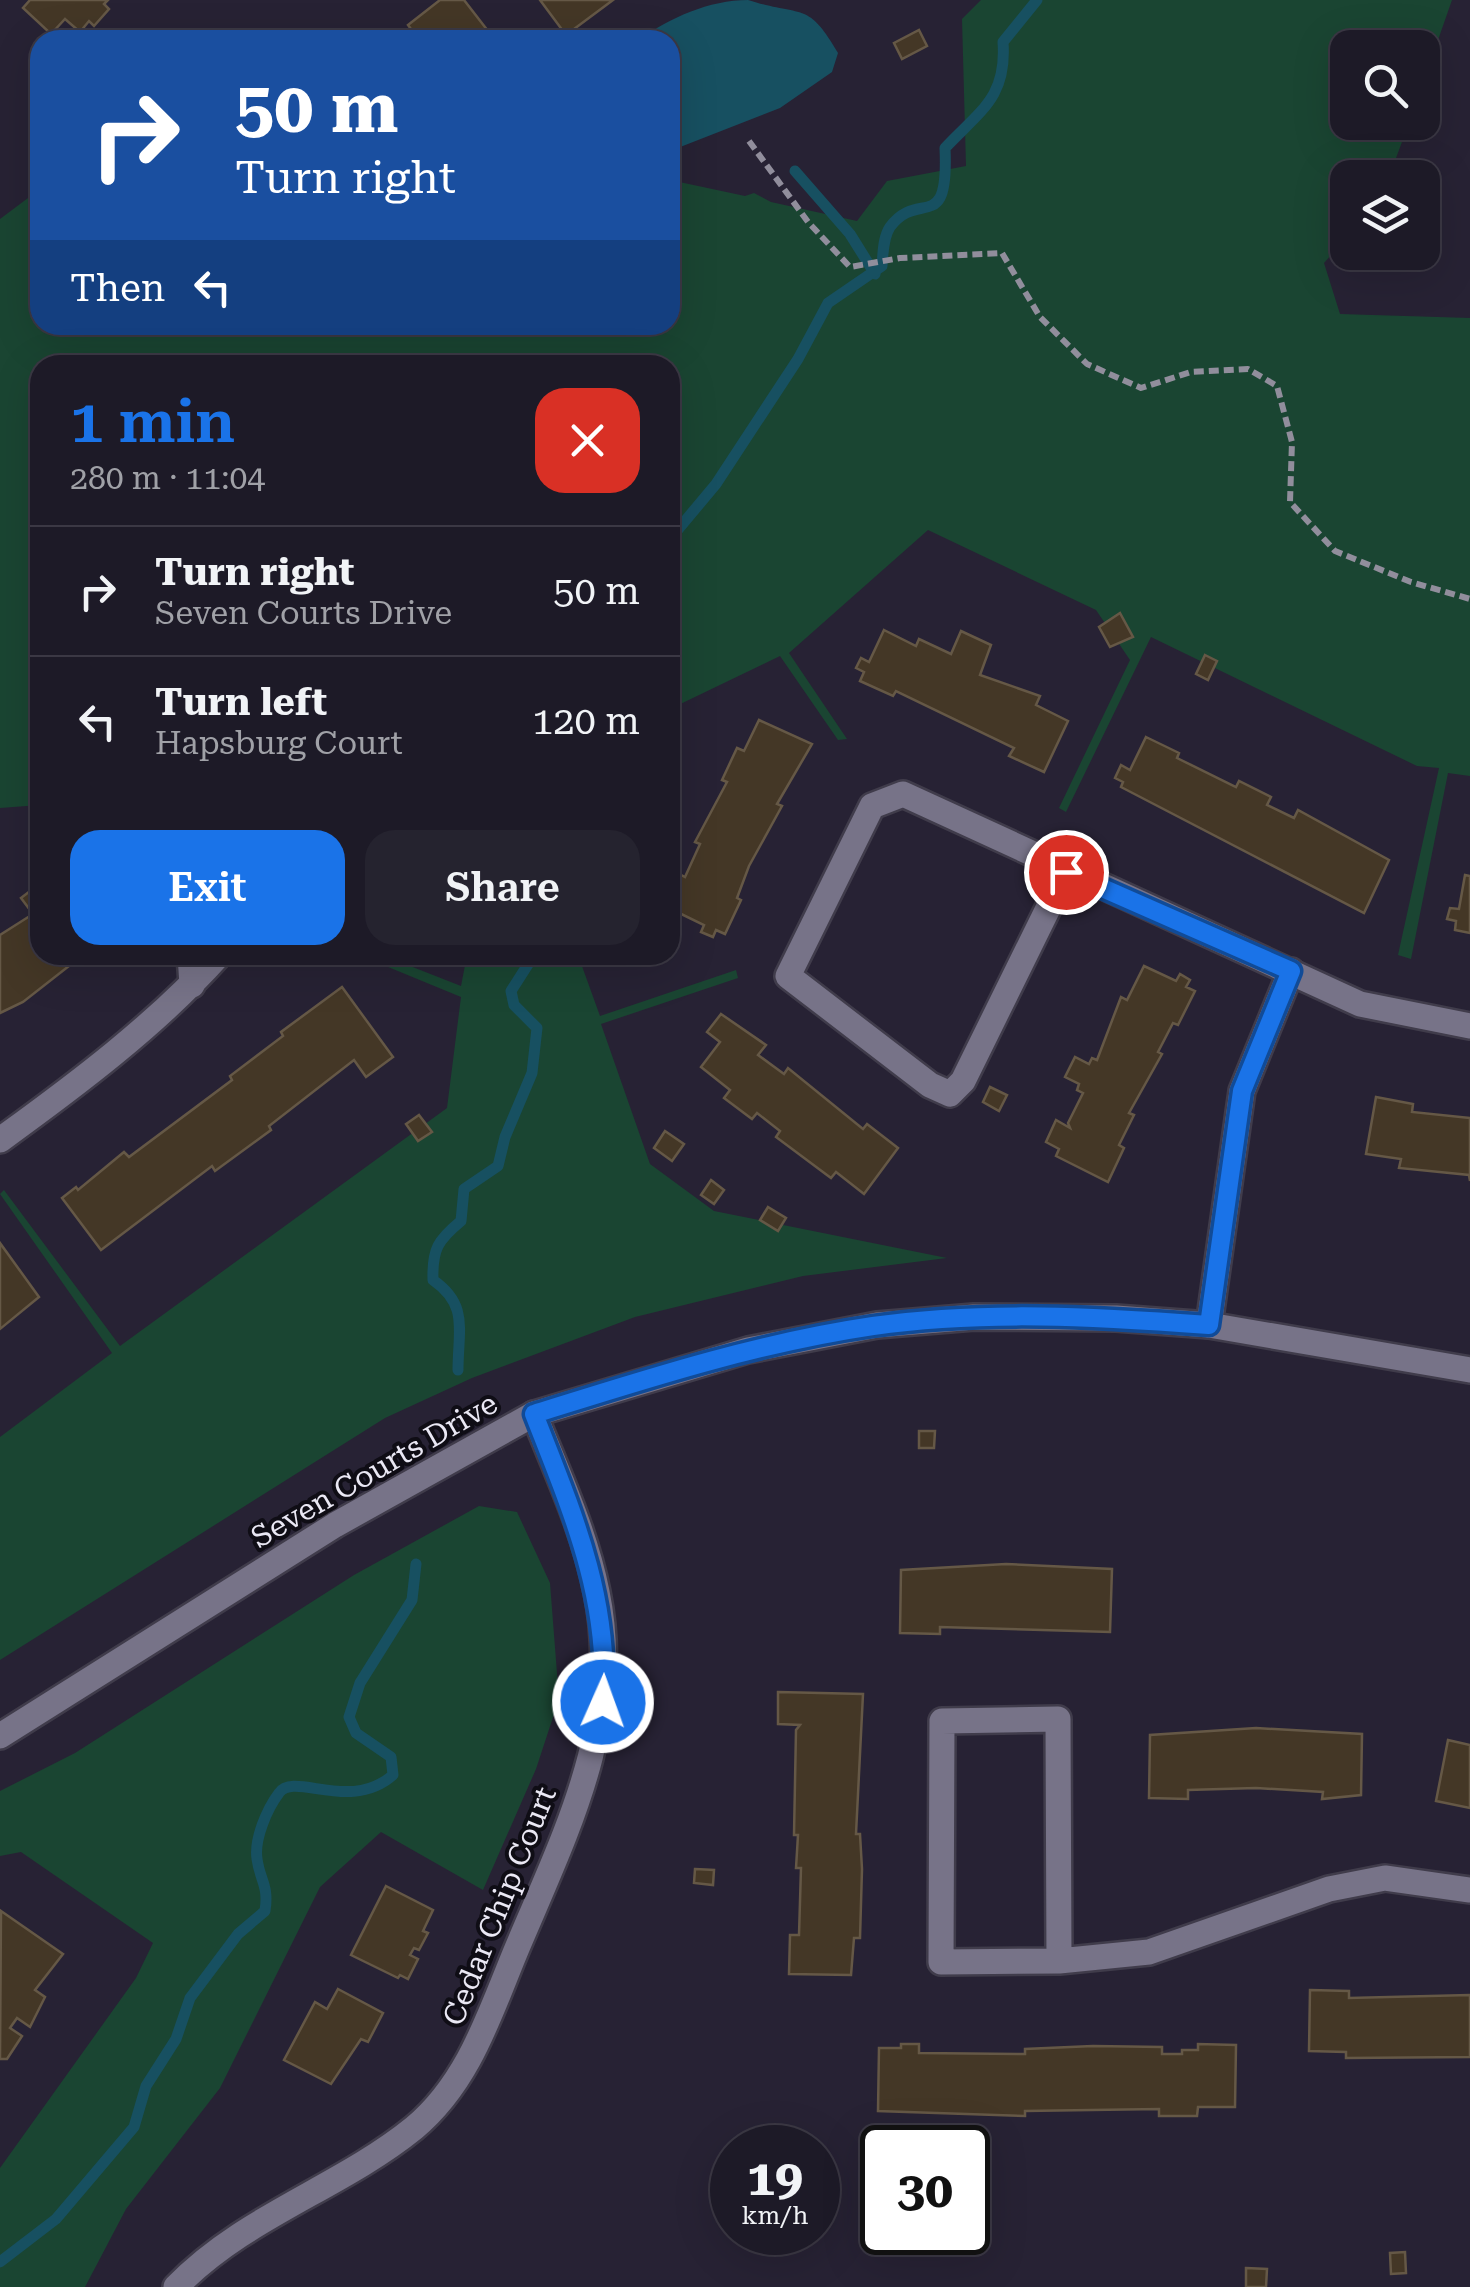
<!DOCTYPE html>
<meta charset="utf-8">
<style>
:root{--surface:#1d1a27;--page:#25232f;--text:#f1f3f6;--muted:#a0a1a7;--line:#3b3844;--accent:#1a73e8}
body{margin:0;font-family:"Roboto Serif",serif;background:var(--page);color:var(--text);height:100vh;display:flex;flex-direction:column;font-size:38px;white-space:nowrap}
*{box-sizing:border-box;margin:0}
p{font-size:32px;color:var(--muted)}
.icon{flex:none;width:55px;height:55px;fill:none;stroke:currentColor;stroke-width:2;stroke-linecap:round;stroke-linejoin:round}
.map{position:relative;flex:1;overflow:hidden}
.panel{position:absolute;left:30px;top:355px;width:650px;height:610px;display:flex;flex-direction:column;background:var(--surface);border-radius:30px;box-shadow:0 10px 40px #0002,0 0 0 2px var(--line)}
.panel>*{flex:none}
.guide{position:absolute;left:30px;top:30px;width:650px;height:305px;border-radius:30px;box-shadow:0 10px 40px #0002,0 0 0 2px var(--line);background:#1a4fa0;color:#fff;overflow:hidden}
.tools{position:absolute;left:1330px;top:30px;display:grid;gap:20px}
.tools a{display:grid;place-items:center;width:110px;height:110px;border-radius:20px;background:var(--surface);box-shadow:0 10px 40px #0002,0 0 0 2px var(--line);font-size:50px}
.speed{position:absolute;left:710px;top:2125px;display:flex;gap:20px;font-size:50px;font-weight:700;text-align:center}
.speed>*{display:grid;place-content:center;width:130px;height:130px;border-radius:50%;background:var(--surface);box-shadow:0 10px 40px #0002,0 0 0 2px var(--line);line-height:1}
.speed small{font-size:25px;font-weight:400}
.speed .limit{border:5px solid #111;border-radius:15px;background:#fff;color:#111}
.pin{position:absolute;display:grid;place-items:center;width:85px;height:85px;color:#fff;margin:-42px;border:5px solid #fff;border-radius:50%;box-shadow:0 2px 10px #0007}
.me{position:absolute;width:110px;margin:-55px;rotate:2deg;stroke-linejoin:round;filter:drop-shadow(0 0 8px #0008)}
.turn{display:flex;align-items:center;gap:35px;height:210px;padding:0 40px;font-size:45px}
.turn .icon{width:130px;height:130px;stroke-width:2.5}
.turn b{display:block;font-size:70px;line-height:85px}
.then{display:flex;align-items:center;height:95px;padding:0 40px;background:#0003;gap:20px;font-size:38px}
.round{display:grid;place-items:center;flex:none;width:105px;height:105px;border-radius:30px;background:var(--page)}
.head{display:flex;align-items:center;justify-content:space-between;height:170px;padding:0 40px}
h1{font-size:60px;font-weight:600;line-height:75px;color:var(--accent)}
.action{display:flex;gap:20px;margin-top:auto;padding:20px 40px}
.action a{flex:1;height:115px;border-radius:30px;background:var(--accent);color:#fff;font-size:40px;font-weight:600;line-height:115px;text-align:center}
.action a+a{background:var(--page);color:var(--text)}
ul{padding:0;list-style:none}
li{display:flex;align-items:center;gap:30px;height:130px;padding:0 40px;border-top:2px solid var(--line)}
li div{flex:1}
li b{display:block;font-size:38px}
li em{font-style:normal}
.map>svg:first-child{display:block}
.green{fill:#1a4532}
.water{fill:#175061}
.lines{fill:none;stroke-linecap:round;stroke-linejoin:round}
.stream{stroke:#175061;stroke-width:11}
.building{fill:#443726;stroke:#655846;stroke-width:2.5}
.street-casing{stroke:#403c4b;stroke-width:30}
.secondary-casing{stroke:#403c4b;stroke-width:30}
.path{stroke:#918e9c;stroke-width:6;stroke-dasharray:10 5;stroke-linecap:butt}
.street{stroke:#777388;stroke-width:25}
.secondary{stroke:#777388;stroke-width:25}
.route-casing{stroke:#114b97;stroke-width:25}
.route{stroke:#1a73e8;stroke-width:18}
.labels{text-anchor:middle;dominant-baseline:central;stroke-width:8;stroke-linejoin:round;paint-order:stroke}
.street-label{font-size:30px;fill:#eae8f4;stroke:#0f0d15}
</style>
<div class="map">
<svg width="1470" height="2287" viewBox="0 0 1470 2287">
<rect width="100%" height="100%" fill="#272234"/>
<!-- green -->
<g class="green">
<polygon points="981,0 1452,0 1423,83 1422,48 1348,48 1348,122 1409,123 1389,177 1348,178 1347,237 1324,263 1340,314 1470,318 1470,776 1448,773 1411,959 1398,955 1439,768 1417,766 1151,637 1066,812 1059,808 1130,660 1096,610 928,530 789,653 847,739 838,740 780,656 670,709 670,365 40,365 40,805 0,808 0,219 40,189 40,325 670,325 670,180 745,196 754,193 771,202 857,221 887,181 966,166 962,19"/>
<polygon points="359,955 382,955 461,986 467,955 578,955 600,1016 736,970 738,978 601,1024 650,1164 714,1211 947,1258 803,1276 635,1317 472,1378 385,1418 0,1660 0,1437 112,1353 0,1194 4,1190 120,1346 447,1108 461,997"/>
<polygon points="479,1506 517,1512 550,1583 559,1699 536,1769 483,1890 381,1832 320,1887 220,2088 126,2209 85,2287 0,2287 0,2168 136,1978 153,1943 21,1852 0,1856 0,1791 75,1753 354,1575"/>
</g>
<!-- water -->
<path class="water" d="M 748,0 C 804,18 807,0 838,53 L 832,72 L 780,108 L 670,151 L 670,40 L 638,40 C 670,18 709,0 748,0 Z"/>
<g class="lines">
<!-- stream -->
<g class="stream">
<polyline points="795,171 850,234 875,274"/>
<path d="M 670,539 L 716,484 L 798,359 L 828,303 L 882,266 C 883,254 883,237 890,227 C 919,188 949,237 945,148 C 981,110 1007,97 1003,42 L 1037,0"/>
<path d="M 458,1370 C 458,1330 469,1305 433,1280 C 432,1249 438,1240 461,1221 L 464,1189 L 498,1166 L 505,1137 L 532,1073 L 537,1028 L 514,1005 L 511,991 L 534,955"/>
<path d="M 0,2262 L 56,2219 L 134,2127 L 146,2086 L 176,2039 L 190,1998 L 238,1934 L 265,1911 C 269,1885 260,1881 257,1859 C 254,1839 267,1809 279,1793 C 294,1771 350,1813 393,1775 L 391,1757 L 356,1733 L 349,1717 L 360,1683 L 412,1600 L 416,1564"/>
</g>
</g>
<!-- building -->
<g class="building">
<polygon points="30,0 108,0 104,4 109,9 94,26 89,21 80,32 65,19 51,34 23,8"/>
<polygon points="440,0 464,0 495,40 419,40 408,25"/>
<polygon points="540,0 613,0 566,35"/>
<polygon points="919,30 927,46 902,59 894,43"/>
<polygon points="1120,613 1133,637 1110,647 1099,627"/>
<polygon points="884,630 916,646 919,639 951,654 961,631 991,645 980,675 1040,696 1036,705 1068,721 1044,772 1009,756 1014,748 896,691 893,696 860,681 864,672 856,668 861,658 869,662"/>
<polygon points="1205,655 1217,661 1208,680 1196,674"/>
<polygon points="759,720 812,744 777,804 782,806 749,866 737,898 741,900 725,934 716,930 713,937 701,932 704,925 673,910 676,902 670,899 670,869 685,877 700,844 695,842 727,782 722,780 737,748 744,751"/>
<polygon points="1146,737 1179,753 1177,758 1236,787 1239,781 1271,797 1267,805 1294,818 1298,810 1389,860 1364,913 1121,787 1123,782 1115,778 1121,765 1130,770"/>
<polygon points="1465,875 1470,876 1470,933 1455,930 1456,921 1447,919 1450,908 1459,909"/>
<polygon points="38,885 40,955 83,955 23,1002 0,1013 0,935 33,914 21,898"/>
<polygon points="1144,966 1176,981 1180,974 1190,980 1186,987 1195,991 1178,1025 1173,1023 1158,1052 1162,1054 1129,1113 1134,1115 1119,1145 1124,1148 1108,1182 1056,1156 1059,1149 1046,1142 1056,1120 1070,1128 1068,1123 1083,1093 1077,1090 1079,1084 1065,1077 1075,1057 1089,1064 1092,1058 1097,1060 1121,997 1127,1000"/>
<polygon points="342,987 393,1057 366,1077 354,1060 269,1126 271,1130 215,1171 212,1166 101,1250 62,1198 76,1187 78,1190 124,1152 129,1157 232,1080 230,1076 283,1036 281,1032"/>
<polygon points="721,1014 766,1045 758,1055 784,1074 788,1068 863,1129 867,1124 898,1148 864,1194 836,1172 831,1178 776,1137 780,1131 757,1113 752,1119 724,1098 730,1090 701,1067 720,1042 707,1032"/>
<polygon points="990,1087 1007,1095 999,1111 983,1102"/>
<polygon points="1376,1097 1413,1104 1412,1112 1470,1118 1470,1181 1469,1175 1399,1168 1401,1159 1366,1154"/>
<polygon points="419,1115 432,1132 418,1141 406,1124"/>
<polygon points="665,1131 684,1144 672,1161 654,1148"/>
<polygon points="711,1180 724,1190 714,1204 701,1195"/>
<polygon points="768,1207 786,1218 778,1231 760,1220"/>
<polygon points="0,1243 39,1297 0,1329"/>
<polygon points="919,1431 935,1431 934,1448 919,1448"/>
<polygon points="1006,1564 1112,1569 1110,1632 940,1627 940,1634 900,1633 901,1570"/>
<polygon points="778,1692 863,1694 856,1834 860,1834 862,1869 860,1938 854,1938 851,1975 789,1974 790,1935 799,1935 801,1868 796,1868 798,1835 794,1835 796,1730 800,1725 778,1724"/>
<polygon points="1256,1728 1362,1734 1361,1795 1322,1799 1323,1792 1256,1788 1188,1790 1188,1799 1149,1798 1150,1735"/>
<polygon points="1448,1740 1470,1745 1470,1808 1436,1801"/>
<polygon points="695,1869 714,1870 713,1885 694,1883"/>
<polygon points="386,1886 433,1910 423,1931 428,1933 419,1950 414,1948 410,1955 418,1959 408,1979 400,1975 398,1978 351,1955"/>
<polygon points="1,1911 63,1954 35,1990 45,1997 30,2027 17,2018 10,2028 22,2036 7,2059 0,2059"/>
<polygon points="338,1989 383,2013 368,2042 361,2039 331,2084 284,2060 315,2002 327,2009"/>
<polygon points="1310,1990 1349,1991 1349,1998 1470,1995 1470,2057 1346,2058 1346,2052 1309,2051"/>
<polygon points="901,2044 919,2044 919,2053 1025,2054 1025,2049 1093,2046 1162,2047 1162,2054 1182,2054 1182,2050 1198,2050 1198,2044 1236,2045 1235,2107 1198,2107 1197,2116 1159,2116 1159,2109 1025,2111 1025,2116 878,2111 879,2048 901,2048"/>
<polygon points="1405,2252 1406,2273 1391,2274 1390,2253"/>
<polygon points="1246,2268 1267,2269 1266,2287 1246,2287"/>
</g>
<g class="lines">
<defs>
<g id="street">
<polyline points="1066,872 963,1081 950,1094 930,1085 788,976 872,806 903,794 1360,1004 1470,1026"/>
<polyline points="190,955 192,985"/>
<path d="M 0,1140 C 76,1085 156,1025 219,955"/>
<polyline points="1209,1325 1242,1091 1291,971"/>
<polyline points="1059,1961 1058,1719 942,1721 941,1962 1059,1961 1149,1952 1329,1889 1385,1878 1470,1890"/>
<path d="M 176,2287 C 243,2217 340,2188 414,2128 C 468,2083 489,2016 515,1953 C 564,1836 624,1723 597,1592 C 585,1531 557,1472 534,1414"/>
</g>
<polyline id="secondary" points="0,1736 335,1525 534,1414 748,1350 877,1325 974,1317 1116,1318 1209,1325 1470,1370"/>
</defs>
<!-- street casing -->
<use href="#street" class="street-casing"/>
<!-- secondary casing -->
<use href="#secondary" class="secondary-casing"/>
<!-- path -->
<polyline class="path" points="749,141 808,222 850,267 900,258 1002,253 1040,317 1087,364 1141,388 1191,372 1248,369 1277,386 1292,442 1290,502 1335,551 1411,582 1470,599"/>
<!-- street -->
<use href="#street" class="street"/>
<!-- secondary -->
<use href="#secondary" class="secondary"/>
</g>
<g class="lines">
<defs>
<path id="route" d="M 603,1702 C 610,1597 571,1509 534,1414 C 646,1379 757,1343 873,1326 C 984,1310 1098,1317 1209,1325 L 1242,1091 L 1291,971 L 1066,872"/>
</defs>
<!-- route casing -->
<use href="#route" class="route-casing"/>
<!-- route -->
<use href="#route" class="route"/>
</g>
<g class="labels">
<!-- street labels -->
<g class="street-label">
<text transform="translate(374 1470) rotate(-30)">Seven Courts Drive</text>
<text transform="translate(499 1906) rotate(-68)">Cedar Chip Court</text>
</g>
</g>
</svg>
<div class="tools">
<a><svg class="icon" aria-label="search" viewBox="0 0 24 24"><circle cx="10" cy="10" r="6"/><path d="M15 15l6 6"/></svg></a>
<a><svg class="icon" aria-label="layers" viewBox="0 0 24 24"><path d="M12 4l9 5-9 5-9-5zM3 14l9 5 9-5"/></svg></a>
</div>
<div class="speed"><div>19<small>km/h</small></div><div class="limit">30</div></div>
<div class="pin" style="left:1066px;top:872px;background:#d93025"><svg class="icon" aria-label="arrive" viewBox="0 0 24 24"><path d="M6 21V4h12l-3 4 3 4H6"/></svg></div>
<svg class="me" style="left:603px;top:1702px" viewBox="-20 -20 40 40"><circle r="17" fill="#1a73e8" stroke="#fff" stroke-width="3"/><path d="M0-11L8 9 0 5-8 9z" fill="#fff"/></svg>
<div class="guide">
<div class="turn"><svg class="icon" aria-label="right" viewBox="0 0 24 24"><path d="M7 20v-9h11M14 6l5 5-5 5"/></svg><div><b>50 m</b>Turn right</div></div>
<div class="then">Then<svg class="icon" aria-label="left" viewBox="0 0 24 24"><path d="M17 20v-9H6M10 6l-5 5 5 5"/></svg></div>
</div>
<section class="panel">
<div class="head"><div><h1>1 min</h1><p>280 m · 11:04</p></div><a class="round" style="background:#d93025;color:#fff"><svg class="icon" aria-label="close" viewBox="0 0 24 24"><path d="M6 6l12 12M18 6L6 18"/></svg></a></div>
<ul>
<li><svg class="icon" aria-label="right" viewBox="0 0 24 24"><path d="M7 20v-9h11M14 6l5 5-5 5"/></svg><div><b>Turn right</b><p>Seven Courts Drive</p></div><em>50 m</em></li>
<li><svg class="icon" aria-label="left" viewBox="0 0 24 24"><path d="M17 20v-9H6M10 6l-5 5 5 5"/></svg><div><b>Turn left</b><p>Hapsburg Court</p></div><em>120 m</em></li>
</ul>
<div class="action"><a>Exit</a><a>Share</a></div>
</section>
</div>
